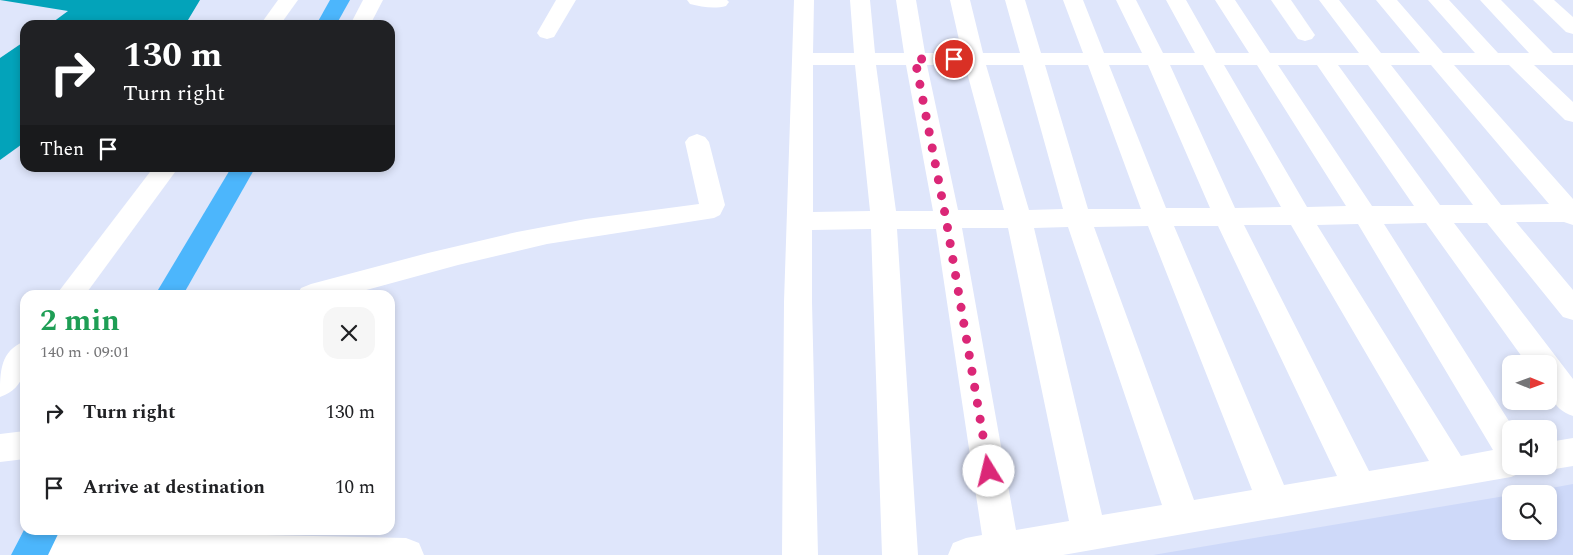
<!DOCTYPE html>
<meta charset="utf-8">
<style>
:root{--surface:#fff;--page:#f6f6f6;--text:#202124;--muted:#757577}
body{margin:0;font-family:Spectral,serif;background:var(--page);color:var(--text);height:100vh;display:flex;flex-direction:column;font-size:19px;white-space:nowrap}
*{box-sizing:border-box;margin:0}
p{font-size:16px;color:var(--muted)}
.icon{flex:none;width:28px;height:28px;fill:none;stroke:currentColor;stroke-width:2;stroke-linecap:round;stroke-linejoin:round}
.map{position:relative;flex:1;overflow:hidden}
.sheet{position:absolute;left:20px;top:290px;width:375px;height:245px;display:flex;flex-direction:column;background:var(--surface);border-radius:15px;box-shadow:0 2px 8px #0003}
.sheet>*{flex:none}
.banner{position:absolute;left:20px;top:20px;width:375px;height:152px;border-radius:15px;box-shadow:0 2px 8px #0003;background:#202124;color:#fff;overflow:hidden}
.needle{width:32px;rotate:91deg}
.fabs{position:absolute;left:1502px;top:355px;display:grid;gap:10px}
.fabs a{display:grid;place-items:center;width:55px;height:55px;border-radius:10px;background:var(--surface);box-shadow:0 2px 8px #0003;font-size:25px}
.pin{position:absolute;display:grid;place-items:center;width:42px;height:42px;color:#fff;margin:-21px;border:2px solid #fff;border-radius:50%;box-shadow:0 1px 5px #0007}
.me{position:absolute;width:55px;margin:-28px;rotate:351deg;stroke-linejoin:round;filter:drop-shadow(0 0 4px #0008)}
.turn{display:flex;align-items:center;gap:18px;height:105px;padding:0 20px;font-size:22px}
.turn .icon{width:65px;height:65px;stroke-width:2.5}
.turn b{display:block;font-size:35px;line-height:42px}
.then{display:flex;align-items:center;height:48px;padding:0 20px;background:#0003;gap:10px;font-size:19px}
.round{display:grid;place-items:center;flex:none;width:52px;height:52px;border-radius:15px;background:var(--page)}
.head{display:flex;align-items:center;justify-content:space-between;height:85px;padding:0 20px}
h1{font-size:30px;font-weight:700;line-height:38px;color:#1e9e55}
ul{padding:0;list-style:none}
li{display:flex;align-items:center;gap:15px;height:75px;padding:0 20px}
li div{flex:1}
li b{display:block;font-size:19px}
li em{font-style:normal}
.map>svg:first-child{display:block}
.built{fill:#ced9f9}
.water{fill:#03a3ba}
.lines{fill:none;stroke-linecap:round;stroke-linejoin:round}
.minor{fill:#fff;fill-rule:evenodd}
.highway{fill:#4cb6fc;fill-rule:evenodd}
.route{stroke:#db2777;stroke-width:9;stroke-dasharray:0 16.2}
</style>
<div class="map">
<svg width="1573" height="555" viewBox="0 0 1573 555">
<rect width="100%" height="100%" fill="#dfe6fb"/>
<!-- built -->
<polygon class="built" points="1573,484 1573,555 1153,555 1511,495 1511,531 1549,531 1549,494 1518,494"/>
<!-- water -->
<g class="water">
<polygon points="0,0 200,0 188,20 180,25 49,25 68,11"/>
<polygon points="25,41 25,142 0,160 0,58"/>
</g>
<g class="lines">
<!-- minor -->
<g class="minor">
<polygon points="278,0 298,0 280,25 260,25"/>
<polygon points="363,0 383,0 370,25 350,25"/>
<polygon points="556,0 576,0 554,37 547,39 540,37 537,33"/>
<path d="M 687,0 L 727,0 L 729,2 L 726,6 C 715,9 701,7 690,4 Z"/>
<path d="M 794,0 L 814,0 L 813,53 L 854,53 L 850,0 L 870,0 L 875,53 L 904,53 L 896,0 L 916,0 L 925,53 L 962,53 L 950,0 L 970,0 L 983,53 L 1020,53 L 1005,0 L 1025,0 L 1041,53 L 1083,53 L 1063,0 L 1083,0 L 1104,53 L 1142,53 L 1116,0 L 1136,0 L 1163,53 L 1195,53 L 1166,0 L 1186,0 L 1216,53 L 1249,53 L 1215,0 L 1235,0 L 1270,53 L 1359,53 L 1319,0 L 1339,0 L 1381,53 L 1420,53 L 1376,0 L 1397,0 L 1443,53 L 1475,53 L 1428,0 L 1449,0 L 1498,53 L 1529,53 L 1480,0 L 1501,0 L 1553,53 L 1573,53 L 1573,65 L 1534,65 L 1573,102 L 1573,122 L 1565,120 L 1509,65 L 1454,65 L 1573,199 L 1573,225 L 1564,222 L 1516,222 L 1573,290 L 1573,320 L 1563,317 L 1487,223 L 1454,223 L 1573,379 L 1573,416 C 1547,407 1549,387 1549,364 L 1527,364 L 1426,223 L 1384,224 L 1514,429 L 1511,429 L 1511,466 L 1525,466 L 1523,472 L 1511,477 L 1063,555 L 948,555 L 953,543 L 966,538 L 982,535 L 936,229 L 897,229 L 918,555 L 882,555 L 871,229 L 812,230 L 812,302 L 818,555 L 782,555 L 784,302 ZM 813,65 L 855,65 L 870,211 L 813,212 ZM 876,65 L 906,65 L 933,211 L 896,211 ZM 927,65 L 965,65 L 1004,210 L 958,210 ZM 986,65 L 1023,65 L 1063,209 L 1029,210 ZM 1045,65 L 1088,65 L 1141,209 L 1088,209 ZM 1109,65 L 1148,65 L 1210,208 L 1166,208 ZM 1170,65 L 1203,65 L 1281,207 L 1235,208 ZM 1224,65 L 1257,65 L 1346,206 L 1307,207 ZM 1278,65 L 1317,65 L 1414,206 L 1372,206 ZM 1338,65 L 1368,65 L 1473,205 L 1440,205 ZM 1391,65 L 1431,65 L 1549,204 L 1501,205 ZM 1358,224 L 1493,450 L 1461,456 L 1317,225 ZM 1244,225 L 1291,225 L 1429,461 L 1369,471 ZM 1148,226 L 1252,490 L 1194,500 L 1094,227 ZM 1174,226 L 1218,226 L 1337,476 L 1284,485 ZM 1068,227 L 1162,505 L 1102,515 L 1034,228 ZM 962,228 L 1008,228 L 1069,521 L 1016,530 Z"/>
<polygon points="1271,0 1291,0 1315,35 1312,39 1305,41 1298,39"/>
<polygon points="1533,0 1554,0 1573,17 1573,34 1566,32"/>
<polygon points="697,134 705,137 709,142 725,205 720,215 714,218 547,244 458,265 348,295 297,295 301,288 311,284 428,253 517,232 586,219 699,204 685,142 689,137"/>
<polygon points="153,168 178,168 85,295 56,295"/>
<path d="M 25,341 C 25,366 28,387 0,397 C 0,371 0,351 25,341 Z"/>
<polygon points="25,431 25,459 0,462 0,434"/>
<polygon points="1573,438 1573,466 1549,470 1538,466 1549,466 1549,442"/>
<polygon points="32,530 406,538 419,543 424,555 20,555 16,546 22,534"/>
</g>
<!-- highway -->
<g class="highway">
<polygon points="330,0 350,0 336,25 316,25"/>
<polygon points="231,168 255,168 183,295 155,295"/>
<polygon points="25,528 25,530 60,530 48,555 11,555"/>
</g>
</g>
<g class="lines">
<!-- route -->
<polyline class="route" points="954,59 915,59 946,219 989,471"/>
</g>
</svg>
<div class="fabs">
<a><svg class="needle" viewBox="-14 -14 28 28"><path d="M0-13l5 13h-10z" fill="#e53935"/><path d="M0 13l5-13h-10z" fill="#757577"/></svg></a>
<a><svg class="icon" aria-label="sound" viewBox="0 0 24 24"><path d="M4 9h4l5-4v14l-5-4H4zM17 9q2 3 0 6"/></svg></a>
<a><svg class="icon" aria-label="search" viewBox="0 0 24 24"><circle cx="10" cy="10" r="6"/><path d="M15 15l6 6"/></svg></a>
</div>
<div class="pin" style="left:954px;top:59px;background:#d93025"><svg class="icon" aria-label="arrive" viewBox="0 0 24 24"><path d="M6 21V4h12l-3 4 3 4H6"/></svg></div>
<svg class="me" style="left:989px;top:471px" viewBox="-20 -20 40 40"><circle r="19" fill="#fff"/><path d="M0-13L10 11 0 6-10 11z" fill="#db2777"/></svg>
<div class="banner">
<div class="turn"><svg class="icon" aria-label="right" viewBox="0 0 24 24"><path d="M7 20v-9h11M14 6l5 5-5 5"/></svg><div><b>130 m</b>Turn right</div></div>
<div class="then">Then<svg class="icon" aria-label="arrive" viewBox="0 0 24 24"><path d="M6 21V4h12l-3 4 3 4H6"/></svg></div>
</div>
<section class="sheet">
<div class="head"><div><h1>2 min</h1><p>140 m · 09:01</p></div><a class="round"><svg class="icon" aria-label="close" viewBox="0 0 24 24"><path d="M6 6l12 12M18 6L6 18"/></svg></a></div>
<ul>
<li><svg class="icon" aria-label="right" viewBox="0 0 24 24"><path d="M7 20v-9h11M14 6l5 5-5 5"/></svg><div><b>Turn right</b></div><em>130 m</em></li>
<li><svg class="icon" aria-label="arrive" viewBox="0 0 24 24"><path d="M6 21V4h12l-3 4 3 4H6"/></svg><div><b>Arrive at destination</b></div><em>10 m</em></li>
</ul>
</section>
</div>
